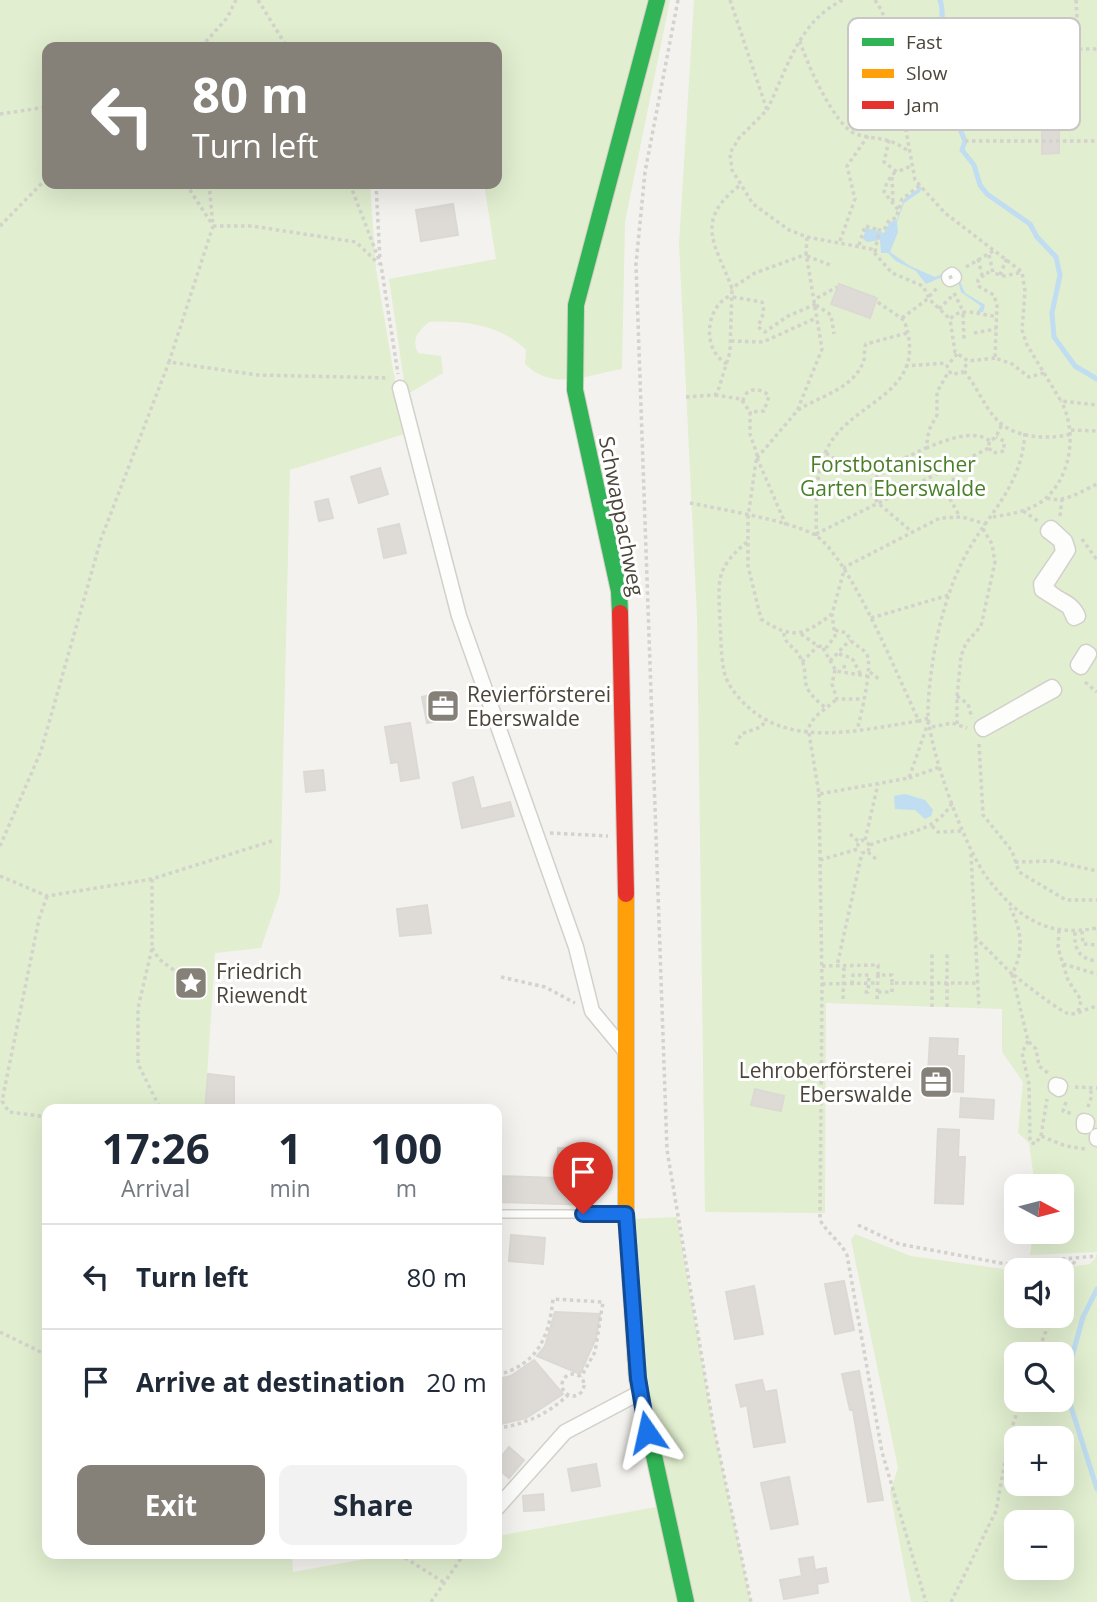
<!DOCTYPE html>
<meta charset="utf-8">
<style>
:root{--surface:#fff;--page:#f2f2f3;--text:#1f2937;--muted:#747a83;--line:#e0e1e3;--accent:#868178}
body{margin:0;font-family:"Open Sans",sans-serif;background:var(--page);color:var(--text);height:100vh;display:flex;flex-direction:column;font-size:26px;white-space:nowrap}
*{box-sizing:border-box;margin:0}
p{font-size:23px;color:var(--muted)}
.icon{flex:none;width:38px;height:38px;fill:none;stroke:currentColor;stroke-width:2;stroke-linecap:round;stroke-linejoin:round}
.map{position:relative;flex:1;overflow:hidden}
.drawer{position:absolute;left:42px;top:1104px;width:460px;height:455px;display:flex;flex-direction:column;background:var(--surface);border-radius:14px;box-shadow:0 7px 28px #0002}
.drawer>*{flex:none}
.top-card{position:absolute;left:42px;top:42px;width:460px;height:147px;border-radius:14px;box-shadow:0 7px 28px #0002;background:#868178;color:#fff;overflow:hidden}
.needle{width:46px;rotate:97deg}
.buttons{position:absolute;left:1004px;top:1174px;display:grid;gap:14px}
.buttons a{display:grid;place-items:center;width:70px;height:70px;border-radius:14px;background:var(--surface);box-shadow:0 7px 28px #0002;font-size:35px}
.pin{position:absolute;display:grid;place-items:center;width:60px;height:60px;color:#fff;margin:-72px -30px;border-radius:50% 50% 50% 0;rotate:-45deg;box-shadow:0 0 7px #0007}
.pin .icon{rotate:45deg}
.me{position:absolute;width:77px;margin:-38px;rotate:349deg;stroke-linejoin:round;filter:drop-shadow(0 0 5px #0008)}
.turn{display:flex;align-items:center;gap:24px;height:147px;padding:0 35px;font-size:32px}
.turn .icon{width:91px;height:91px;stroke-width:2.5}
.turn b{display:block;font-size:49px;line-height:60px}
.eta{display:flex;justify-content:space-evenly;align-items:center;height:119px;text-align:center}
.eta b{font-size:42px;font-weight:700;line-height:49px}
.button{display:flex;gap:14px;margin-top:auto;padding:14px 35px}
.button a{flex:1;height:80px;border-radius:14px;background:var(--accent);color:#fff;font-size:28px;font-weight:700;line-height:80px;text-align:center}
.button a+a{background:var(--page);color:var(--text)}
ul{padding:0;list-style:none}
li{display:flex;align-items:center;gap:21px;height:105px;padding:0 35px;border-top:2px solid var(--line)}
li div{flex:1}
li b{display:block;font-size:26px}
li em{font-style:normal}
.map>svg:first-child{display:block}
.green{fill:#e1eecf;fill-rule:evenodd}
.water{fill:#c0ddf1}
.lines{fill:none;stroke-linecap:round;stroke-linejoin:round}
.stream{stroke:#c0ddf1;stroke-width:5}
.building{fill:#dedbd6;stroke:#dcd9d4;stroke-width:2}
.lane-casing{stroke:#d2d0cb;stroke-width:10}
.street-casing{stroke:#d2d0cb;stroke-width:17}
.fast-casing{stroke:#d3cfc5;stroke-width:18}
.slow-casing{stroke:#d3cfc5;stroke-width:18}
.jam-casing{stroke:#d3cfc5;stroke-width:18}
.path{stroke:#d3d2cc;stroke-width:3.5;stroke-dasharray:3.5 3.5;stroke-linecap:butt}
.lane{stroke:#fdfdfc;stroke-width:7}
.street{stroke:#fdfdfc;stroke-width:14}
.fast{stroke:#30b455;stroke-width:16}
.slow{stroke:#ff9f0a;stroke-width:16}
.jam{stroke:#e5322d;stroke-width:16}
.path-bridge{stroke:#d3d2cc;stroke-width:3.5;stroke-dasharray:3.5 3.5;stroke-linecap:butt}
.route-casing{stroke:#114b97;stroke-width:18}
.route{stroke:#1a73e8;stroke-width:12}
.labels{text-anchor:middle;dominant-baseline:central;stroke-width:6;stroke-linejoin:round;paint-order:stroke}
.park-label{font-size:21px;fill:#4a7f2a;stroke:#fff}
.street-label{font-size:21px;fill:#4b4439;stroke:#fff}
.poi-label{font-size:21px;fill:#4b4439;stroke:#fff;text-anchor:start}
.key{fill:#fff;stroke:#c9c7c4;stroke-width:2}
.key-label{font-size:19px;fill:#4b4439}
</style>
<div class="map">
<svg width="1097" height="1602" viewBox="0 0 1097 1602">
<rect width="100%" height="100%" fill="#f4f2ee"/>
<!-- green -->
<g class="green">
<path d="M 0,0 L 670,0 L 625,222 L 622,369 C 586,375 554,392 525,364 L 526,350 C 502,325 462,320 429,322 C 418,332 411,338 418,353 L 441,356 L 443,373 L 406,395 L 389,279 L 496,259 L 484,184 L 497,184 L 497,47 L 47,47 L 47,184 L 370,184 L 376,269 L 404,434 L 290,470 L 280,893 L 261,948 L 215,953 L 205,1109 L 47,1110 L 47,1554 L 292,1554 L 293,1572 L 393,1554 L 497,1554 L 497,1536 L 656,1507 L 678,1602 L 0,1602 Z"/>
<polygon points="694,0 1097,0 1097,1252 1030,1255 1033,1232 1062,1232 1062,1186 1035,1186 1029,1143 1018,1133 1023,1082 1002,1052 1002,1009 826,1003 825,1213 705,1212 697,617 679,243"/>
<polygon points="677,1217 713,1424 751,1602 692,1602 654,1439 640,1329 633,1219"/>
<path d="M 855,1234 L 911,1256 L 1017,1271 L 1017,1316 L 1062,1316 L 1062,1270 L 1046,1270 L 1090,1264 L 1097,1256 L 1097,1602 L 911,1602 L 890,1492 L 898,1468 L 851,1240 ZM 1017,1354 L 1062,1354 L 1062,1400 L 1017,1400 ZM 1062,1438 L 1062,1484 L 1017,1484 L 1017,1438 ZM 1062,1522 L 1062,1568 L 1017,1568 L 1017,1522 Z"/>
</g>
<!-- water -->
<g class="water">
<polygon points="922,186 920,192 904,203 897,222 898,232 890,252 910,266 935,277 943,274 959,279 965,293 985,305 983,312 977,312 981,306 961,292 958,281 944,276 926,284 916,271 896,261 888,253 881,253 880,240 867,242 863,239 866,228 884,233 890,222 897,220 904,199"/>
<polygon points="905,794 925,800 933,810 931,816 925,819 915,810 895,809 894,796"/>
</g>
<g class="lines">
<!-- stream -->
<g class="stream">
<path d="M 940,0 C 948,20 932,59 926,80 L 932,91 L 931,105 L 957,122 L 965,141 L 962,150 L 974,165 L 980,185 L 987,194 L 1030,224 L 1037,237 L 1056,257 L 1060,275 L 1052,313 L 1054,337 L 1075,366 L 1097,379"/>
<polyline points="1097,1289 1083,1317 1068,1371 1067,1394 1097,1489"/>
</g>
</g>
<!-- building -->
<g class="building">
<polygon points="1042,126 1059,126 1059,153 1042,154"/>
<polygon points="453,204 458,235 421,241 416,210"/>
<polygon points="839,284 877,298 870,318 831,304"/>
<polygon points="380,468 388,494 359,503 351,477"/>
<polygon points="328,499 333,518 319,521 315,502"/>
<polygon points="399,524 406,553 384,558 378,529"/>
<polygon points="451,690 456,717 427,723 422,697"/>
<polygon points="410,723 419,778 401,781 398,762 391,763 385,727"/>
<polygon points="323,770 325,790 306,792 304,772"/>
<polygon points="473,777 481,809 510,802 514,816 462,828 453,783"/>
<polygon points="427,905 431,933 400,936 397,909"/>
<polygon points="930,1038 958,1039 957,1056 964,1056 963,1092 927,1090"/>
<polygon points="208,1074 234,1077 234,1110 205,1110"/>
<polygon points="755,1089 784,1096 781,1111 751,1105"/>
<polygon points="961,1098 994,1100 993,1119 960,1117"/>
<polygon points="938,1129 959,1130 958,1157 965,1157 963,1204 935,1203"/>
<polygon points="558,1148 593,1149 591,1205 497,1202 497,1176 557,1178"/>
<polygon points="511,1235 545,1238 543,1264 509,1261"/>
<polygon points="844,1281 854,1330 835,1334 825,1284"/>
<polygon points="754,1286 763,1334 735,1339 726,1292"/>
<polygon points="555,1312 600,1314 596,1338 580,1374 537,1356 545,1346"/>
<polygon points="534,1360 563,1394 526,1418 497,1425 497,1379 511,1376"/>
<polygon points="859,1371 883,1500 868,1502 853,1410 850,1410 842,1374"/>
<polygon points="762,1380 765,1392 776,1390 785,1442 754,1447 747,1405 741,1407 736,1385"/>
<polygon points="509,1447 524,1460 509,1478 497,1468 497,1462"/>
<polygon points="596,1464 600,1486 572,1491 568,1469"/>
<polygon points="789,1477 798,1524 771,1529 761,1483"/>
<polygon points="543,1494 544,1510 524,1511 523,1496"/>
<polygon points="813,1557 815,1570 826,1568 828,1582 817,1584 818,1593 784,1599 780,1580 802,1576 799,1559"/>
</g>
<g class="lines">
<defs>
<polyline id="lane" points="497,1214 626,1214"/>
<g id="street">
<polygon points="952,275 954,277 950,279 949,277"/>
<polyline points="400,388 459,616 576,947 592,1011 626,1052"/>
<path d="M 1051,528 L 1065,541 L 1068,550 L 1045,586 C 1054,601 1071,599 1078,616 L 1074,618 L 1069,607 L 1042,590 L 1041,584 L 1063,552 L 1061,541 L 1048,531 Z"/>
<polygon points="1086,652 1089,654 1081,667 1078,665"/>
<polygon points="1052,687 1054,690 983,729 982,727"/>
<polygon points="1056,1085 1060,1086 1059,1089 1056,1087"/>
<polygon points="1084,1121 1087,1122 1086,1126 1084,1126"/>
<polyline points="1097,1136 1097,1139"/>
<polyline points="497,1508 565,1432 639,1393"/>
</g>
<g id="fast">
<polyline points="620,613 619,591 575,390 576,305 657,0"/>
<polyline points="626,1214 637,1378 686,1602"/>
</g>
<polyline id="slow" points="626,894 626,1214"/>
<polyline id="jam" points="620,613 626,894"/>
</defs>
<!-- lane casing -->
<use href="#lane" class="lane-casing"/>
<!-- street casing -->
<use href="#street" class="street-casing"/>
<!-- fast casing -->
<use href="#fast" class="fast-casing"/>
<!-- slow casing -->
<use href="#slow" class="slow-casing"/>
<!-- jam casing -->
<use href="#jam" class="jam-casing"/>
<!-- path -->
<g class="path">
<polyline points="258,0 287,47"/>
<polyline points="678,0 645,172 636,264 667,1150 713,1424 751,1602"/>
<polyline points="730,0 767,110 739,138 730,153 732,170 753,204 789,230 807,237 871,249 892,273 923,286 930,300 950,319"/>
<polyline points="875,0 882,11 888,32 915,180 945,213 1022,272 1025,291 1022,330 1027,345 1061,401 1097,405"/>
<polyline points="1076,0 1079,49 1097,49"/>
<path d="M 800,41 C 806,62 835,127 856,134 C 877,141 885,135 907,150"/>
<polyline points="201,47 227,18 236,0"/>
<path d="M 767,110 C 787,70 798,21 843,0"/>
<polyline points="0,114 47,107"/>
<polyline points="889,140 884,162 897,172 911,166"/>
<polyline points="965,141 1097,141"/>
<polyline points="895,172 887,182 884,192 899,211"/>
<polyline points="892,177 893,202"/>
<polyline points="186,184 212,224"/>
<polyline points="209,184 213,226 169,362 257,375 389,378"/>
<polyline points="350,184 381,265 398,374"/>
<polyline points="376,184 380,260"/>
<path d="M 739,186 C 694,221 715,244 732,288 L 755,273 L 807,254"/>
<polyline points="0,226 47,178"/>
<polyline points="213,226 252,226 356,242 379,264"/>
<polyline points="840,241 855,199 847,166 868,136"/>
<polyline points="859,245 865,226 879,230"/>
<polyline points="875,252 879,230 884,230 889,220 896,218 902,199 919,186"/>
<polyline points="989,255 993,273 1005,276 1022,272"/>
<polyline points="807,256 830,265"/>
<polyline points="978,259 982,275 992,271"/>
<polyline points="966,267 995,250"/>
<polyline points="984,275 978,280 978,286 994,295 997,306 995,358 1012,364 1029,377 1044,373"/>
<polyline points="1000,275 1007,258"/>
<polyline points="954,293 964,313"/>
<polyline points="733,297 762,302 764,312 758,327 765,332 788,316 816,304"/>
<polyline points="817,298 837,287"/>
<polyline points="816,305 831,315 834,334"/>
<polyline points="939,309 953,295"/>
<polyline points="963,314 964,340"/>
<polyline points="902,318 925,301 937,288"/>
<polyline points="974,333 996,329"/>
<polyline points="731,341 763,342 816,318"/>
<polyline points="957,354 947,366 951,374 962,373 968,361"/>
<path d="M 995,358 L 968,361 L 955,352 L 950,319 C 963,305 980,316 996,316"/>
<path d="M 727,364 C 701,350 705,305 732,295"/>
<polyline points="905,366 947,363"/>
<path d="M 964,371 C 977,386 984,407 998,421 C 1015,438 1049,440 1071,434"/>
<path d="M 715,395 L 741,399 L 750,412 L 750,434 L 757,454 L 748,517 L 748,566 L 761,619 C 793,640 803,636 832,614 L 845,567 L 940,518 L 962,517 L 986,524"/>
<polyline points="686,397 715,395 718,391 730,352 732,288"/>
<path d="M 743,401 C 745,387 761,387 769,396 L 764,411 L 750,412"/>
<path d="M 798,410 C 820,396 850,390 862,365 C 866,359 863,350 866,344 L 907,333"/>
<polyline points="1071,430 1097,431"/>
<path d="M 1025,433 C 1021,490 987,513 963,560 C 941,604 930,661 928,710 C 927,746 966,851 988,879 C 1018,917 1046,938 1097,928"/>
<path d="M 926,448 C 944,441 973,428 990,441"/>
<polyline points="989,448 993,453 1004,451 1004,441 996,437"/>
<path d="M 826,453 C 862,480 890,465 926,448 L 929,430 L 937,415 L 937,392 L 949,371"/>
<polyline points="757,458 797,411 822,349 806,253 807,237"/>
<polyline points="757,458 786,525"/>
<polyline points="956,464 950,499 959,515"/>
<polyline points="890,468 872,480 871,492 878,503 912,532"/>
<path d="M 1047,498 C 1063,504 1082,491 1097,484"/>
<path d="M 690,503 C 720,509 791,521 815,535 C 850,557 899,680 919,721 L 929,718"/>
<polyline points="1023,511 1038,521"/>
<polyline points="1060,516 1062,499"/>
<path d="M 993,517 C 1011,514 1031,511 1045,499 C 1072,475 1077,431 1061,401"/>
<polyline points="816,534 989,448 989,442 996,437 1002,424"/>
<path d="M 816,536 C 817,504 813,476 828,447 C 853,399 931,395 904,320 L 876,301"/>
<polyline points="1082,539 1097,560"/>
<path d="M 747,542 C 713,570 719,583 720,623 C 721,639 721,656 724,671 C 727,685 738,698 748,707 C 794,749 864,729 919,721"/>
<polyline points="871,618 949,595"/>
<path d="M 835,630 L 847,633 C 851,645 859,645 866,653 C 874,662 861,716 857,730"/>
<path d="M 784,633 C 784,644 794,646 799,655 C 813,678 793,683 826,708"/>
<polyline points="801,634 818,646 827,647 835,636 832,614"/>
<polyline points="823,648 836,671 867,676"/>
<polyline points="839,654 852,658 861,675"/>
<polyline points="830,661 850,640"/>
<polyline points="802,662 818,646"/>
<polyline points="844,665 845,672"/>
<polyline points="835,670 832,684 837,699 863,699"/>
<polyline points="870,672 880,680"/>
<polyline points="1085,682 1097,692"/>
<polyline points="957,696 961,656 966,643 981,626 995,562 992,544 983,529"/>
<polyline points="957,724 957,696 968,704 972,718"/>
<polyline points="932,727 952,723 967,728"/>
<polyline points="805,733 815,717 837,699"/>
<polyline points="809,733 819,794 909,778 929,720"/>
<polyline points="979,744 983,815 1012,851 1019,872 1066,900 1097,900"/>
<polyline points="736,745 741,734 761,727 767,719"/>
<polyline points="909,778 940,767"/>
<path d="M 819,794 L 822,984 L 820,1220 C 828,1234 840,1241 847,1255 L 882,1452 L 926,1602"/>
<polyline points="932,826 938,832 963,831"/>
<polyline points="550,833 608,836"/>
<polyline points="850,834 859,842"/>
<polyline points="865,840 878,784"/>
<path d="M 870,845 C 901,832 933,835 952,803"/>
<polyline points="0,846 41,751 101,539 169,362"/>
<polyline points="868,852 877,860"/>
<polyline points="971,854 979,1008"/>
<polyline points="820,860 858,849 858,844 862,840 870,845 868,852 862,853 837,966"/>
<polyline points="1015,862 1053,861 1097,871"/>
<polyline points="0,876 47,896 152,879 272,841"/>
<polyline points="152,879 152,948 138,1008 138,1064 161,1110"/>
<polyline points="47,896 39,919 2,1101 9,1112 47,1117"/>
<polyline points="1059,930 1058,948 1063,964 1097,974"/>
<polyline points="1082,931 1083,944 1097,945"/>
<path d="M 1075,932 C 1074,949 1079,959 1097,961"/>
<path d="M 975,937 L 1012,974 C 1024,952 1022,929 1010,908"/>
<polyline points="152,948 159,959 191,983"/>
<polyline points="1063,964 1068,980 1081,1000 1078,1012"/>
<polyline points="822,966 878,965 878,975 892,975 892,983 979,983"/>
<polyline points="1012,974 1028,1041 1036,1049 1039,1066 1048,1073"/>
<path d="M 1014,975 C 1021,981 1064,1015 1070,1014 C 1079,1014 1088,1008 1097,1006"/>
<polyline points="501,977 545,987 575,1003"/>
<polyline points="822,984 878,983"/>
<polyline points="852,984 853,975 869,975 868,992 864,992"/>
<polyline points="878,992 892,992 892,983"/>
<polyline points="843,999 844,965"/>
<polyline points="877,999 878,975"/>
<polyline points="932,1007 932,954"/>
<polyline points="947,1007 947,954"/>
<polyline points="1028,1041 1022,1053 1029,1084 1030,1142 1035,1144 1041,1136 1066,1146 1085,1149"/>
<polyline points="1075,1087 1097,1088"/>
<polyline points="1066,1102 1063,1111 1073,1114"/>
<polyline points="1088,1107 1092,1095 1090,1089"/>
<polyline points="1041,1136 1047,1099"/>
<polyline points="858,1225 899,1244 1006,1264 1097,1256"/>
<polyline points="1062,1290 1076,1258"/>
<polyline points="0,1332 47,1355"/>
<polyline points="1037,1354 1052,1316"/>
<circle cx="573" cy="1385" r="11"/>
<path d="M 497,1375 C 537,1365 549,1338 553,1299 L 603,1302 L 595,1352 L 581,1377"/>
<path d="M 497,1428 C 524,1425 548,1414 568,1395"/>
<polyline points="399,1554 445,1583"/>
<polyline points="431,1602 464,1554"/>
<polyline points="951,1602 996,1511 1010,1434 1021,1400"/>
</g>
<!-- lane -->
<use href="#lane" class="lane"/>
<!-- street -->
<use href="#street" class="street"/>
<!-- fast -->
<use href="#fast" class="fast"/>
<!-- slow -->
<use href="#slow" class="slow"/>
<!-- jam -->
<use href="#jam" class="jam"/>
<!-- path-bridge -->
<polyline class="path-bridge" points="949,278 953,276"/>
</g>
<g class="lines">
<defs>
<polyline id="route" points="583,1214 626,1214 638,1378 647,1432"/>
</defs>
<!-- route casing -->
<use href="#route" class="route-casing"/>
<!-- route -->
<use href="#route" class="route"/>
</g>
<!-- icons -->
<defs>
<symbol id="office-square" viewBox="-11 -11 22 22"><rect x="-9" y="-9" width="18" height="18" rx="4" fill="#868178" stroke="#fff"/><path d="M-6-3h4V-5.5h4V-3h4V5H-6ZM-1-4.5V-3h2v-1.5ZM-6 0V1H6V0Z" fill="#fff"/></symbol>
<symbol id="sight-square" viewBox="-11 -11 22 22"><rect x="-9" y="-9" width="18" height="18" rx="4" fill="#868178" stroke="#fff"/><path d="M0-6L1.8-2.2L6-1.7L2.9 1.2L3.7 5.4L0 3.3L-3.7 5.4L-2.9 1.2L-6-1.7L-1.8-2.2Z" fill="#fff"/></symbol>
</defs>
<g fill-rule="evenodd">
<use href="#office-square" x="424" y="687" width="38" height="38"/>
<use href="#sight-square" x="172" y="964" width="38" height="38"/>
<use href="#office-square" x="917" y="1063" width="38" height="38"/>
</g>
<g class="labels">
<!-- park labels -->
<g class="park-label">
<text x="893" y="464">Forstbotanischer<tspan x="893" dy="24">Garten Eberswalde</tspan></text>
</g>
<!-- street labels -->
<g class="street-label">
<text transform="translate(622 516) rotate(79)">Schwappachweg</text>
</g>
<!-- poi labels -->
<g class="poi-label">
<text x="467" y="694">Revierförsterei<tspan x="467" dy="24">Eberswalde</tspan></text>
<text x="216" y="971">Friedrich<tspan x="216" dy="24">Riewendt</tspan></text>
<text x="912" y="1070" text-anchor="end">Lehroberförsterei<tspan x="912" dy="24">Eberswalde</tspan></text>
</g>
</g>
<!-- legend -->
<rect x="848" y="18" width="232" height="112" rx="10" class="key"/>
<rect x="862" y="38" width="32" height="8" fill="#30b455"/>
<rect x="862" y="69" width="32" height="9" fill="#ff9f0a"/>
<rect x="862" y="101" width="32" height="8" fill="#e5322d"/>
<g class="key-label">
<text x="906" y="49">Fast</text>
<text x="906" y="80">Slow</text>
<text x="906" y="112">Jam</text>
</g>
</svg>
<div class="buttons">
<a><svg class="needle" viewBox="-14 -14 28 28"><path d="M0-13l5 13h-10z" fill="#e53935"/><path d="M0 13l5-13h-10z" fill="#747a83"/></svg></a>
<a><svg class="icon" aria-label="sound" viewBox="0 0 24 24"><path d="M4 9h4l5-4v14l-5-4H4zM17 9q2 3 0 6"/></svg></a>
<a><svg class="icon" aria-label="search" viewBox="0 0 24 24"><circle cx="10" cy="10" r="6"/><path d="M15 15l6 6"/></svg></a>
<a>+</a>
<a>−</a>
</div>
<div class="pin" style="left:583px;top:1214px;background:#d93025"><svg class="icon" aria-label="arrive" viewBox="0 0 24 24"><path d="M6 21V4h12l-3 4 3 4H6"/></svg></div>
<svg class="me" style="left:647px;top:1432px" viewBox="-20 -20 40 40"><path d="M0-17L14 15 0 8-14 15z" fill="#1a73e8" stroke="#fff" stroke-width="4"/></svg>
<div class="top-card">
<div class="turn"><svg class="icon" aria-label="left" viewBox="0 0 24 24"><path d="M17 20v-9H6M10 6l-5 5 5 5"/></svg><div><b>80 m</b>Turn left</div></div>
</div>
<section class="drawer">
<div class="eta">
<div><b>17:26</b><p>Arrival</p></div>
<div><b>1</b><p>min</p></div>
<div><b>100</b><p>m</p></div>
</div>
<ul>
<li><svg class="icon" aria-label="left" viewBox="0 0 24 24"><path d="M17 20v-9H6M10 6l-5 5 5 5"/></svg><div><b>Turn left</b></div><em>80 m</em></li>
<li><svg class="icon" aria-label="arrive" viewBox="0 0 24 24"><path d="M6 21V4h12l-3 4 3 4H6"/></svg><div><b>Arrive at destination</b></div><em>20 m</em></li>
</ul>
<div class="button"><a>Exit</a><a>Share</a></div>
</section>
</div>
